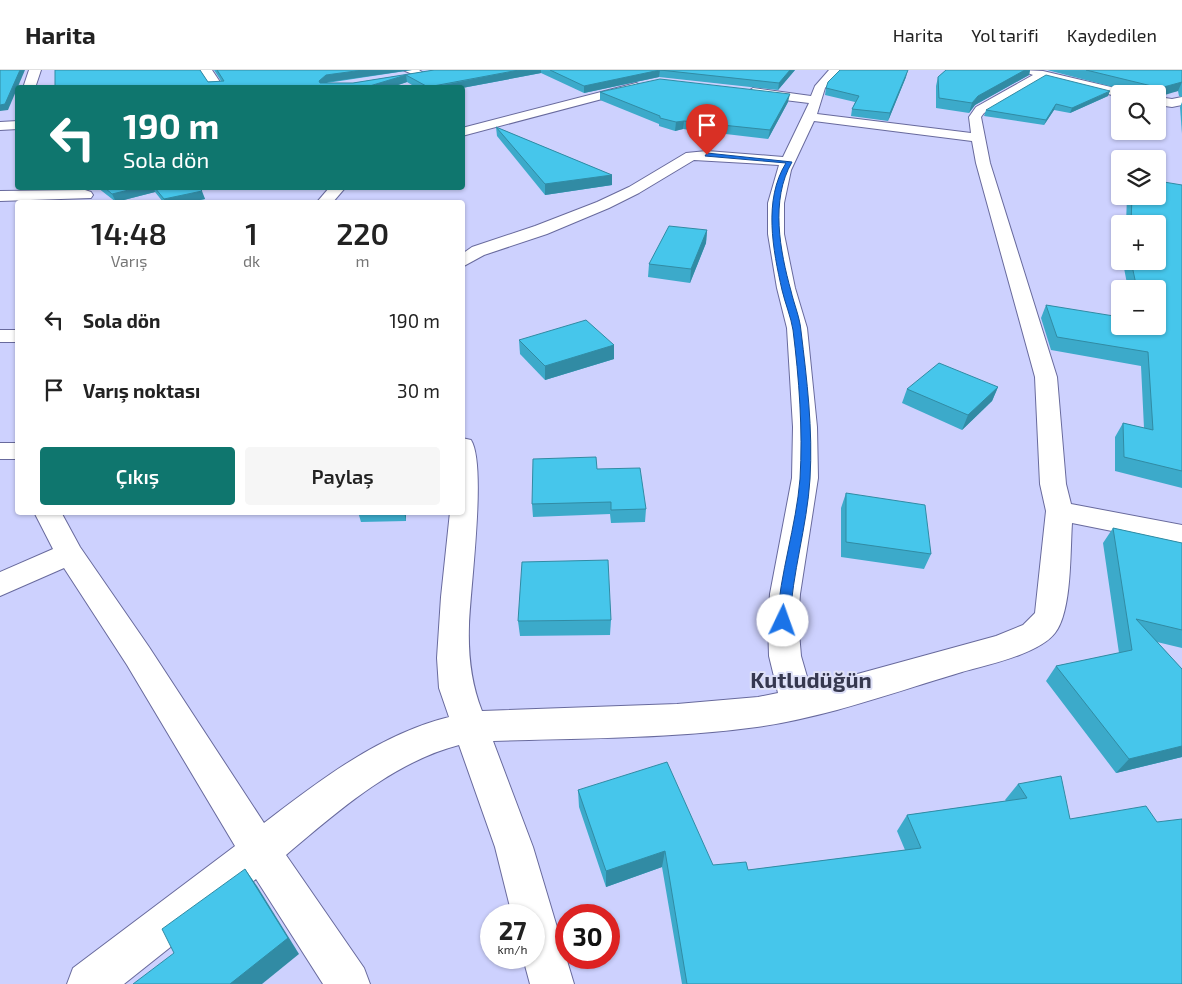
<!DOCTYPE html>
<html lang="tr">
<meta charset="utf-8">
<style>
:root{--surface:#fff;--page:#f6f6f6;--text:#222;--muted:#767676;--line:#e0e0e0;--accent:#0f766e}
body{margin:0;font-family:"Exo 2",sans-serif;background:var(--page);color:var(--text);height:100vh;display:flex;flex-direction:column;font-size:19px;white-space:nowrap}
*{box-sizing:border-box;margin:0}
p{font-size:16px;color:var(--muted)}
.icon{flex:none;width:28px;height:28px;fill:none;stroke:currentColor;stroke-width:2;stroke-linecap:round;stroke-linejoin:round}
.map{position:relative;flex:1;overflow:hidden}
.panel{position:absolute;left:15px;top:130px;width:450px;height:315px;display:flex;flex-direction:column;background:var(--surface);border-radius:5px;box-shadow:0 1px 4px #0004}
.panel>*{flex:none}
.banner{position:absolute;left:15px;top:15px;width:450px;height:105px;border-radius:5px;box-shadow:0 1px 4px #0004;background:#0f766e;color:#fff;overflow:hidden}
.fabs{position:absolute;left:1111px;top:15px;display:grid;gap:10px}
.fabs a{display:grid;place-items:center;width:55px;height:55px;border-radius:5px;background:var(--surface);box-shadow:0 1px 4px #0004;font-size:25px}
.speed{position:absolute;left:480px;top:834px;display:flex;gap:10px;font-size:25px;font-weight:700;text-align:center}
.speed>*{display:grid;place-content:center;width:65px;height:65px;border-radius:50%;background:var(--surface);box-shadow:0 1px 4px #0004;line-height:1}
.speed small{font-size:12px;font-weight:400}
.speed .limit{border:8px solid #d22;background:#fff;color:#111}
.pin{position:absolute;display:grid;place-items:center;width:42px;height:42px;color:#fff;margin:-51px -21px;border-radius:50% 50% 50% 0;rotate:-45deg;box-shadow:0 0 5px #0007}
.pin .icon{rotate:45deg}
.me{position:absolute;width:55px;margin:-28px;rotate:3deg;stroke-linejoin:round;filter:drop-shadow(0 0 4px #0008)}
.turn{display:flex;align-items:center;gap:18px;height:105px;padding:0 25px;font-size:22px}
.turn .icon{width:65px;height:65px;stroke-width:2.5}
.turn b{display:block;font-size:35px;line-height:42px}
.eta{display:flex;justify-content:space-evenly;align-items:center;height:85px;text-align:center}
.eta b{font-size:30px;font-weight:600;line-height:35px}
.action{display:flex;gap:10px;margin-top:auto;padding:10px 25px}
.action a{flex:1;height:58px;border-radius:5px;background:var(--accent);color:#fff;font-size:20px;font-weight:600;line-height:58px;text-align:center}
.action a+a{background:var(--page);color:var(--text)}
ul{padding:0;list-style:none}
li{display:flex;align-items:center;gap:15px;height:70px;padding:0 25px}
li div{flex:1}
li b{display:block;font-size:19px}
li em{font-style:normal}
header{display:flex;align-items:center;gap:30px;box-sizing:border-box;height:70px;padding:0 25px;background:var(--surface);border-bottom:1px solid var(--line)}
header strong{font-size:24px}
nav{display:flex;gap:28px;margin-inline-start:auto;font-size:18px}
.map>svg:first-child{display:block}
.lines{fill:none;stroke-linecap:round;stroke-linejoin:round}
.minor-casing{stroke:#686a9d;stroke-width:2}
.minor{fill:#fff;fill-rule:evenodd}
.wall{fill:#3caaca}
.shaded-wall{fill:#318ba4}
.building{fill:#46c6eb;stroke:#318ba4}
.route{fill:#1a73e8;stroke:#114b97}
.labels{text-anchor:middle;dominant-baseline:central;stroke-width:4;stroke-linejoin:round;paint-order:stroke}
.district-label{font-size:22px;font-weight:bold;fill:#36384f;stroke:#dee0f7}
</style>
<header>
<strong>Harita</strong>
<nav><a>Harita</a><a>Yol tarifi</a><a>Kaydedilen</a></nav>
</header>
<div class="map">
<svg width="1182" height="914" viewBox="0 0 1182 914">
<rect width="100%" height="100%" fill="#cdd1fe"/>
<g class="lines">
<defs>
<g id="minor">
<polygon points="29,0 41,0 35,18 23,18"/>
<polygon points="200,0 212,0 224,18 212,18"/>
<polygon points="403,0 419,0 425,4 419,7"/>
<path d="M 829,0 L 843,0 L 825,18 L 817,44 L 971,63 L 969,47 L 976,37 L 1033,5 L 1020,0 L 1043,1 L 1128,21 L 1130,24 L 1120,24 L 1120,27 L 1044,8 L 984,43 L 981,47 L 990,93 L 1057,307 L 1066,414 L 1071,434 L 1182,455 L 1182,475 L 1072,453 C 1070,482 1072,541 1055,563 C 1039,584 987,595 962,602 C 895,622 827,647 757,657 C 670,669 581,668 493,671 L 533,777 L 574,914 L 530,914 L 523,888 L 534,888 L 534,845 L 512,845 L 495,777 L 459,675 C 393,692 337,742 286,785 L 364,898 L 370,914 L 323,914 L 256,809 L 124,914 L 67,914 L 73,898 L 235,776 L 127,595 L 64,498 L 0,526 L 0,502 L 53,479 L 34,442 L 61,442 L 80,477 L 149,577 L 264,753 C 320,710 380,664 449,647 L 439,618 L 437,588 L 441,527 L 450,442 L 462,442 L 462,368 L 471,370 C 487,395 470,519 469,555 C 468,586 471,613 482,641 L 677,634 L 758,627 L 778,623 L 769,586 L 768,551 L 770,524 L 792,408 L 793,357 L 787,258 L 777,218 L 768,164 L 768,133 L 779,95 L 694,90 L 639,123 L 609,138 L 547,164 L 484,185 L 462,197 L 462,184 L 472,177 L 535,156 L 597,132 L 629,117 L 686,83 L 707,81 L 783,87 L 809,33 L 753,26 L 747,22 L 753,18 L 811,26 L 815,16 ZM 814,51 L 972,71 L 976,93 L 1035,307 L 1040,414 L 1046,441 L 1035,543 L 1023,555 L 996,566 L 810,617 L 801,586 L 798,551 L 800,524 L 818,408 L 817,357 L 807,258 L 795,218 L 784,164 L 784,133 L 791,100 Z"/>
<polygon points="636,13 640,15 640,19 462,66 462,58"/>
<polygon points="1158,27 1172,29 1182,27 1182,35 1172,37 1158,35"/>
<polygon points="18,51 18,59 0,60 0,52"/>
<polygon points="329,118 345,118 333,132 317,132"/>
<polygon points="85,120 91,122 93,125 91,128 0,131 0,121"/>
<rect x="0" y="260" width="18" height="12"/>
<rect x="0" y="373" width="18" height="16"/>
</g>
</defs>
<!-- minor casing -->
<use href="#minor" class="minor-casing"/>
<!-- minor -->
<use href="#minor" class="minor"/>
</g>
<!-- wall -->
<g class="wall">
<polygon points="214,0 412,0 327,13 353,13 434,0 795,0 778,20 659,7 584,23 541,3 462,18 417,18 407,12 389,18 55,18 221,11"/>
<polygon points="946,0 1030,0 1029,5 975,35 969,43 936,38 936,16 938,7"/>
<polygon points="1047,0 1182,0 1182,27 1179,26 1178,21 1158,24 1140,24"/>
<polygon points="906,7 888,51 851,46 852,39 855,32 825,25 826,18"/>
<polygon points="600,22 788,32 768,69 683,59 675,61 659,56 659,54 600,30"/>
<polygon points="1108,26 1070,43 1054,40 1044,55 984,46 986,40"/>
<polygon points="1182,32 1182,64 1180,37"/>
<polygon points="496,57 612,105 612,115 545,125 497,66"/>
<polygon points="1182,115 1182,418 1115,401 1115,367 1123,353 1144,358 1141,296 1051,280 1041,248 1046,235 1158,256 1158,219 1128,219 1124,198 1124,191 1158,191 1158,154 1126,154 1127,126 1158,126"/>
<polygon points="98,118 199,118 205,129 190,132 163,132 155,122 116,132"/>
<polygon points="707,160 706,173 690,213 648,207 649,194"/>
<polygon points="519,270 614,275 614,289 545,310 520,284"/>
<polygon points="998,317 992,331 962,360 902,333 907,319"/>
<polygon points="597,399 646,439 645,452 611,453 610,444 533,447 532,434"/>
<polygon points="846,423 931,484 924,499 841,487 841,438"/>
<polygon points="358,442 406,442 406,451 361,452"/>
<polygon points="1113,458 1182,473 1182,578 1157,572 1182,599 1182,687 1116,703 1046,611 1056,596 1119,583 1103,473"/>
<polygon points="611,550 610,565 520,566 518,551"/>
<polygon points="1018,714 1070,749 1182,914 682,914 662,797 606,817 579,737 578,720 713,795 748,800 905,780 897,761 907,745 1006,731 1005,730"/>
</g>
<!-- shaded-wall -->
<g class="shaded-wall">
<polygon points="20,0 25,0 8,40 0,41 0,35"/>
<polygon points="363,0 412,0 328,12 320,18 319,11 326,5"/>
<polygon points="519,0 541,0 541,3 462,18 428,18"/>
<polygon points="660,0 659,7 584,23 584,16"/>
<polygon points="790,0 795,0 778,20 779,13"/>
<polygon points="908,0 906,7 888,51 890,43"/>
<polygon points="1025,0 1030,0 1029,5 975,35 969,43 972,33 978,26"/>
<polygon points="406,5 407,12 389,18 363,18"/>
<polygon points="1182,12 1178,21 1158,27 1157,24 1160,18"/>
<polygon points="1110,21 1108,26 1070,43 1072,38"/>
<polygon points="790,24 788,32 768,69 770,60"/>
<polygon points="1056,34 1054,40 1044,55 1046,50"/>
<polygon points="684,51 683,59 675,61 676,52"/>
<polygon points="612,105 612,115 545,125 545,114"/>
<polygon points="137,118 154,118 155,122 116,132 112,124"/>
<polygon points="202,121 205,129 190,132 165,132 164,129"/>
<polygon points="707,160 706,173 690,213 691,199"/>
<polygon points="614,275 614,289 545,310 545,296"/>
<polygon points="998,317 992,331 962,360 968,345"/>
<polygon points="404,442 406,442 406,451"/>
<polygon points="1182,676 1182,687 1116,703 1129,689"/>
<polygon points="665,781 662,797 606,817 606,801"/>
<polygon points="245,799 257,816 299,884 262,914 230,914"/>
</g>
<!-- building -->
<g class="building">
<polygon points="0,0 20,0 5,34 0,35"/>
<polygon points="55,0 200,0 208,12 224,11 217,0 363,0 326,5 319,11 320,13 353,13 434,0 519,0 428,17 406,5 363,18 55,18"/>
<polygon points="550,0 790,0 779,13 660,0 584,16"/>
<polygon points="840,0 908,0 890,43 852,39 859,26 826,18 828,12"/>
<polygon points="946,0 1025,0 978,26 972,33 939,28 938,7"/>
<polygon points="1086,0 1182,0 1182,12 1160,18"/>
<polygon points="1046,5 1110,21 1072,38 1056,34 1046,50 986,40"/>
<polygon points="660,9 790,24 770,60 684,51 676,52 660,48 660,46 600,22"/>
<polygon points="496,57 612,105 545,114"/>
<polygon points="1158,111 1182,115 1182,401 1124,387 1123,353 1153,360 1148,282 1057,267 1046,235 1120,247 1120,256 1158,256 1158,219 1137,219 1131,191 1158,191 1158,154 1131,154 1132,126 1158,126"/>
<polygon points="105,118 137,118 112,124"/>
<polygon points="155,118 199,118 202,121 164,129"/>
<polygon points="669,156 707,160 691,199 649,194"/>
<polygon points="586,250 614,275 545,296 519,270"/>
<polygon points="939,293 998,317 968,345 907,319"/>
<polygon points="596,387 597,399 640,398 646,439 611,440 611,432 532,434 533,389"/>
<polygon points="846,423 925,435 931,484 846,472"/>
<polygon points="1113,458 1182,473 1182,560 1136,549 1182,599 1182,676 1129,689 1056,596 1132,580"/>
<polygon points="608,490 611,550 518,551 522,492"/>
<polygon points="667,692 713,795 746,792 748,800 921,778 907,745 1027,728 1018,714 1061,706 1070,749 1146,736 1157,752 1182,749 1182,914 687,914 665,781 606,801 578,720"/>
<polygon points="245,799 288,868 230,914 133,914 174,883 162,859"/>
</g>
<!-- route -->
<path class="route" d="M 707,83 L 792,92 C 770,130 780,181 791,221 C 794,234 800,248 801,261 C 807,310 813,360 810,409 C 807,457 792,503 790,551 L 783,556 L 777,551 C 780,503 796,457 800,409 C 803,360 799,308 793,260 C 791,247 785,233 782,220 C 773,180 763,130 786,93 L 705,86 Z"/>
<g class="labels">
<!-- district labels -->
<g class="district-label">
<text x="811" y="609">Kutludüğün</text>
</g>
</g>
</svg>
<div class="fabs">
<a><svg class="icon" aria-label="search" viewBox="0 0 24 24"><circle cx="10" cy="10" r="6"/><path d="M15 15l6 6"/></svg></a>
<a><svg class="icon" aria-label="layers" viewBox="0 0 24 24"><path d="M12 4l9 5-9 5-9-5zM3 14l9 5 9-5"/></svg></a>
<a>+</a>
<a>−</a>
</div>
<div class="speed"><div>27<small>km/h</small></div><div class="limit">30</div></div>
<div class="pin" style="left:707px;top:85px;background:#d93025"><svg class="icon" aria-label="arrive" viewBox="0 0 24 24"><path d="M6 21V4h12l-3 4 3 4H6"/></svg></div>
<svg class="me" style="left:783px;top:551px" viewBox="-20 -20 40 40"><circle r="19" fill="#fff"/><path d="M0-13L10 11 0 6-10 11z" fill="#1a73e8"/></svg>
<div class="banner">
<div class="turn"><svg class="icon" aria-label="left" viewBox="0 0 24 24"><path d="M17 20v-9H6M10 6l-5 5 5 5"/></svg><div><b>190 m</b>Sola dön</div></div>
</div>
<section class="panel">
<div class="eta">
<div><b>14:48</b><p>Varış</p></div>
<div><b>1</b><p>dk</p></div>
<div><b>220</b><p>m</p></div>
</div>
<ul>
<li><svg class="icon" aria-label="left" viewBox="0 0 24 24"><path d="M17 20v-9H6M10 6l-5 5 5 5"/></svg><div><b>Sola dön</b></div><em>190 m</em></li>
<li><svg class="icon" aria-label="arrive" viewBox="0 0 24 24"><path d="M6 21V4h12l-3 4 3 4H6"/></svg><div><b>Varış noktası</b></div><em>30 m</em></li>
</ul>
<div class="action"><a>Çıkış</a><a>Paylaş</a></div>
</section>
</div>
